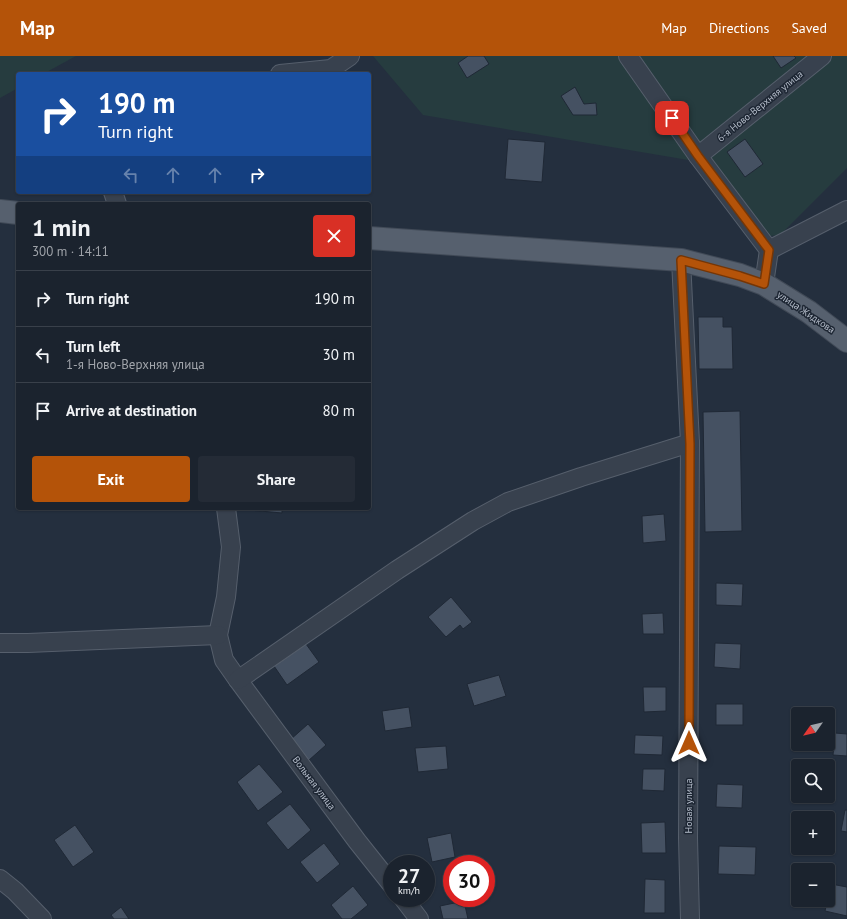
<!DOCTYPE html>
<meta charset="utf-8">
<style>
:root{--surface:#1b232e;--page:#242b36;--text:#f1f3f6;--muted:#a0a4aa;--line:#39404a;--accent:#b45309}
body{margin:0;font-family:"PT Sans",sans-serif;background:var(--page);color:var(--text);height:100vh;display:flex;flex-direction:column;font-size:15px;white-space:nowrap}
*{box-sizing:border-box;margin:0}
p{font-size:13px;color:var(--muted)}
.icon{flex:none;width:22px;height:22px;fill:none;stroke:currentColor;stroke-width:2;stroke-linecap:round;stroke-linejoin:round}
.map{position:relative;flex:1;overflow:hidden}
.panel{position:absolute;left:16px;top:146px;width:355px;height:308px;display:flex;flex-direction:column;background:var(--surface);border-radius:4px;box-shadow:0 1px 3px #0004,0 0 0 1px var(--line)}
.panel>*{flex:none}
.hud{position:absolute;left:16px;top:16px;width:355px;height:122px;border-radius:4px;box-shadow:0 1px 3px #0004,0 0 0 1px var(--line);background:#1a4fa0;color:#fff;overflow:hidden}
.needle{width:26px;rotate:236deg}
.fabs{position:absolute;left:791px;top:651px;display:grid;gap:8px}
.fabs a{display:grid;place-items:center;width:44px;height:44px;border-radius:4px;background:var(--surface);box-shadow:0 1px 3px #0004,0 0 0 1px var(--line);font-size:20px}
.speed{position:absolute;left:383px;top:799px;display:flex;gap:8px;font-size:20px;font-weight:700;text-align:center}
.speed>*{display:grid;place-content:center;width:52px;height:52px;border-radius:50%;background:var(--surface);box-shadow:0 1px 3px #0004,0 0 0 1px var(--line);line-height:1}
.speed small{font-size:10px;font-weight:400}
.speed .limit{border:6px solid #d22;background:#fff;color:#111}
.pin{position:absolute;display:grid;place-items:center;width:34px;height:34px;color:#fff;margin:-17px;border-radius:8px;box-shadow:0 2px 6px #0006}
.me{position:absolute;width:44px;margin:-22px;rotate:0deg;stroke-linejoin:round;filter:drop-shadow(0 0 3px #0008)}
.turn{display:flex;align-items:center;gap:14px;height:84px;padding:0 16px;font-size:18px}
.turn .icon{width:52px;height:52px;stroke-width:2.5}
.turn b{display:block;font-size:28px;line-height:34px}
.lanes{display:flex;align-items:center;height:38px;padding:0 16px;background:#0003;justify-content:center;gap:20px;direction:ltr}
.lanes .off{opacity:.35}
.round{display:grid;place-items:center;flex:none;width:42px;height:42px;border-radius:4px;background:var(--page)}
.headline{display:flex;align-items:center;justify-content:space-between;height:68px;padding:0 16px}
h1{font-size:24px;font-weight:700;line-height:30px}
.action{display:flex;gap:8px;margin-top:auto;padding:8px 16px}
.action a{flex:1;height:46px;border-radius:4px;background:var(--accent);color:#fff;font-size:16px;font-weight:700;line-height:46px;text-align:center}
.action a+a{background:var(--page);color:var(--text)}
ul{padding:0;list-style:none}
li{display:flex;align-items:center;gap:12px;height:56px;padding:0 16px;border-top:1px solid var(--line)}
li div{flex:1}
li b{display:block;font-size:15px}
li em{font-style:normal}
header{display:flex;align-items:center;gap:24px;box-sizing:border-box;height:56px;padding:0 20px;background:var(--accent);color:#fff}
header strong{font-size:19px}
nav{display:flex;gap:22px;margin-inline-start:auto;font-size:14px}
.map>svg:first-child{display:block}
.green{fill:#263c3f}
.building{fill:#455162;stroke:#1f2835}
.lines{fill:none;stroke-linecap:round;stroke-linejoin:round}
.minor-casing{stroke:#565f6c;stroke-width:20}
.major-casing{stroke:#414a57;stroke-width:24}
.minor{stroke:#38414e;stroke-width:18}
.major{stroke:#56606e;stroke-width:22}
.route-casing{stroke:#753606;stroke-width:10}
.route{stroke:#b45309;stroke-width:7}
.labels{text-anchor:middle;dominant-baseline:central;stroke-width:3;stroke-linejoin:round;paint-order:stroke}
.street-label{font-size:10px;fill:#b4bcc9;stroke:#1d2633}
</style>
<header>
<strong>Map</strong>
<nav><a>Map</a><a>Directions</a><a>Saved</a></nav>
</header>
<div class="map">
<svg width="847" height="863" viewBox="0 0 847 863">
<rect width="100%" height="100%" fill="#242f3e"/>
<!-- green -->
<g class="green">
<polygon points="0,0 76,0 43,18 18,18 18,32 0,42"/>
<polygon points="373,0 847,0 847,112 780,179 758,181 700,106 423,59"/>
</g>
<!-- building -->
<g class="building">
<polygon points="468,0 484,0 489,8 467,22 458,7"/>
<polygon points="773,0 794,0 796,2 781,12"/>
<polygon points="575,31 584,48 596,47 597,59 573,59 561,40"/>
<polygon points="508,83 545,86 542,126 505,123"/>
<polygon points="745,83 763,108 745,121 727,96"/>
<polygon points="698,261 723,261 723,271 732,271 733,313 699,313"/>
<polygon points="740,355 742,475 705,476 703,356"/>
<polygon points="249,452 282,452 282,457 249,454"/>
<polygon points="664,458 666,485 643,487 642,460"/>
<polygon points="716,527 743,528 742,550 716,549"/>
<polygon points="451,541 472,566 463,573 460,569 446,581 428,561"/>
<polygon points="663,557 664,578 643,578 642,558"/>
<polygon points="715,587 741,588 740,613 714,611"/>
<polygon points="306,588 319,606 287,629 274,610"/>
<polygon points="499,619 506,640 474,650 467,628"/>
<polygon points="643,631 666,631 666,655 644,656"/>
<rect x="716" y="648" width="27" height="21"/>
<polygon points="409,651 412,671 385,675 382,655"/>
<polygon points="308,668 326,689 308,705 290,684"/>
<polygon points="835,677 847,678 847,700 833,699"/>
<polygon points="635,679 663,680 662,699 634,698"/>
<polygon points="446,690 448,713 418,716 415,692"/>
<polygon points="259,708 283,736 258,755 237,726"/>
<polygon points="643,713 665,713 664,735 642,734"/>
<polygon points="717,728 743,729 742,752 716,751"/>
<polygon points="290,748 311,774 288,794 266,767"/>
<polygon points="845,754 847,754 847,776 841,775"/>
<polygon points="665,766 666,797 642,797 641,767"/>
<polygon points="75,769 94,796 73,811 54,784"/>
<polygon points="451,777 455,801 432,806 427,782"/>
<polygon points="324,787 340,808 317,827 300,806"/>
<polygon points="719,790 756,791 755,819 718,818"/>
<polygon points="645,823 665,824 665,857 644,857"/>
<polygon points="831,828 847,831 847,860 825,855"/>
<polygon points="353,830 368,849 351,863 342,863 331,849"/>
<polygon points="464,845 468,863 443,863 440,850"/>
<polygon points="121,851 129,863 114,863 111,859"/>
</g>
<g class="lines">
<defs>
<g id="minor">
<polyline points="628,0 698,100 769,194 764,228"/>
<polyline points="280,18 331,13 350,0"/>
<polyline points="698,100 822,0"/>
<polyline points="113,136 117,148"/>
<polyline points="769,194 847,154"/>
<polyline points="681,204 690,387 688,782 690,863"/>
<polyline points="226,452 231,491 226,541 218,579 224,604 238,624 357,785 392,829"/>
<polyline points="0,587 28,587 218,579"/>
<polyline points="238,624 397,514 473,465 508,446 581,421 690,387"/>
<polyline points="0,823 15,835 42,863"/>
<polyline points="403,842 419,863"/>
</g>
<g id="major">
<polyline points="0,155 18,157"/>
<polyline points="369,182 681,204 740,219 764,228 809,256 847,285"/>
</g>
</defs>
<!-- minor casing -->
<use href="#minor" class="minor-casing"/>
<!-- major casing -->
<use href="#major" class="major-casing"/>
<!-- minor -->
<use href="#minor" class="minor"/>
<!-- major -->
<use href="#major" class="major"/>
</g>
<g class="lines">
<defs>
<polyline id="route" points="672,62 698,100 769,194 764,228 740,220 681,204 690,388 689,687"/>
</defs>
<!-- route casing -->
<use href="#route" class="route-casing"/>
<!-- route -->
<use href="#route" class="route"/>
</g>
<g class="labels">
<!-- street labels -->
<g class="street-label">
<text transform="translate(760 50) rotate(-39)">6-я Ново-Верхняя улица</text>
<text transform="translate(806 256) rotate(34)">улица Жидкова</text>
<text transform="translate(314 727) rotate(53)">Вольная улица</text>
<text transform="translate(688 750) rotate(-90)">Новая улица</text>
</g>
</g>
</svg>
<div class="fabs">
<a><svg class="needle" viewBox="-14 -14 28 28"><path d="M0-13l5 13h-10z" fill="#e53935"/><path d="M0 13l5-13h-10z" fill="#a0a4aa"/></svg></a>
<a><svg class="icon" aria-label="search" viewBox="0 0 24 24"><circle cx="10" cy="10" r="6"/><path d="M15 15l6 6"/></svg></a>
<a>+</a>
<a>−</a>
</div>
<div class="speed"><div>27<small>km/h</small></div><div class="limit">30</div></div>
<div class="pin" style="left:672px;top:62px;background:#d93025"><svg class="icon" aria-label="arrive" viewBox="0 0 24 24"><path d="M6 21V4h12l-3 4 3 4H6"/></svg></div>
<svg class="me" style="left:689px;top:687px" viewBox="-20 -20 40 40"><path d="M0-17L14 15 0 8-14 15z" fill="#b45309" stroke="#fff" stroke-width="4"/></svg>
<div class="hud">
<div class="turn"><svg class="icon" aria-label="right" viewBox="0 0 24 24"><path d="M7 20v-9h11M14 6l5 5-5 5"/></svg><div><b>190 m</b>Turn right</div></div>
<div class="lanes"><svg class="icon off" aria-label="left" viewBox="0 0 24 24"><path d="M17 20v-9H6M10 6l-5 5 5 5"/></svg><svg class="icon off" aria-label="ahead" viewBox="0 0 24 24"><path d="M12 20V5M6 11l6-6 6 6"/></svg><svg class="icon off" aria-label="ahead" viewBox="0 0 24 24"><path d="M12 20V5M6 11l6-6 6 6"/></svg><svg class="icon" aria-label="right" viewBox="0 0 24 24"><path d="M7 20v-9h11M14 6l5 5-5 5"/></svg></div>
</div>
<section class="panel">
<div class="headline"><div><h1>1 min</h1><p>300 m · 14:11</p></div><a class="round" style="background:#d93025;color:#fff"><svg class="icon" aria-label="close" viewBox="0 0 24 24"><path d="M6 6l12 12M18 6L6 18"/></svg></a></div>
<ul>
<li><svg class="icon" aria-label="right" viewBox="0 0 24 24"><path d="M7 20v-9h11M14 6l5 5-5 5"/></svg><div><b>Turn right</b></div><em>190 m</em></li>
<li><svg class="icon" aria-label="left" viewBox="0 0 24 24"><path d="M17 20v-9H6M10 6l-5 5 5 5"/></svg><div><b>Turn left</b><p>1-я Ново-Верхняя улица</p></div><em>30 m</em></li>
<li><svg class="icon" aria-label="arrive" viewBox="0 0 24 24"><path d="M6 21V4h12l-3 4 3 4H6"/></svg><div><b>Arrive at destination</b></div><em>80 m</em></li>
</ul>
<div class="action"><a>Exit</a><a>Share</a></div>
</section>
</div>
